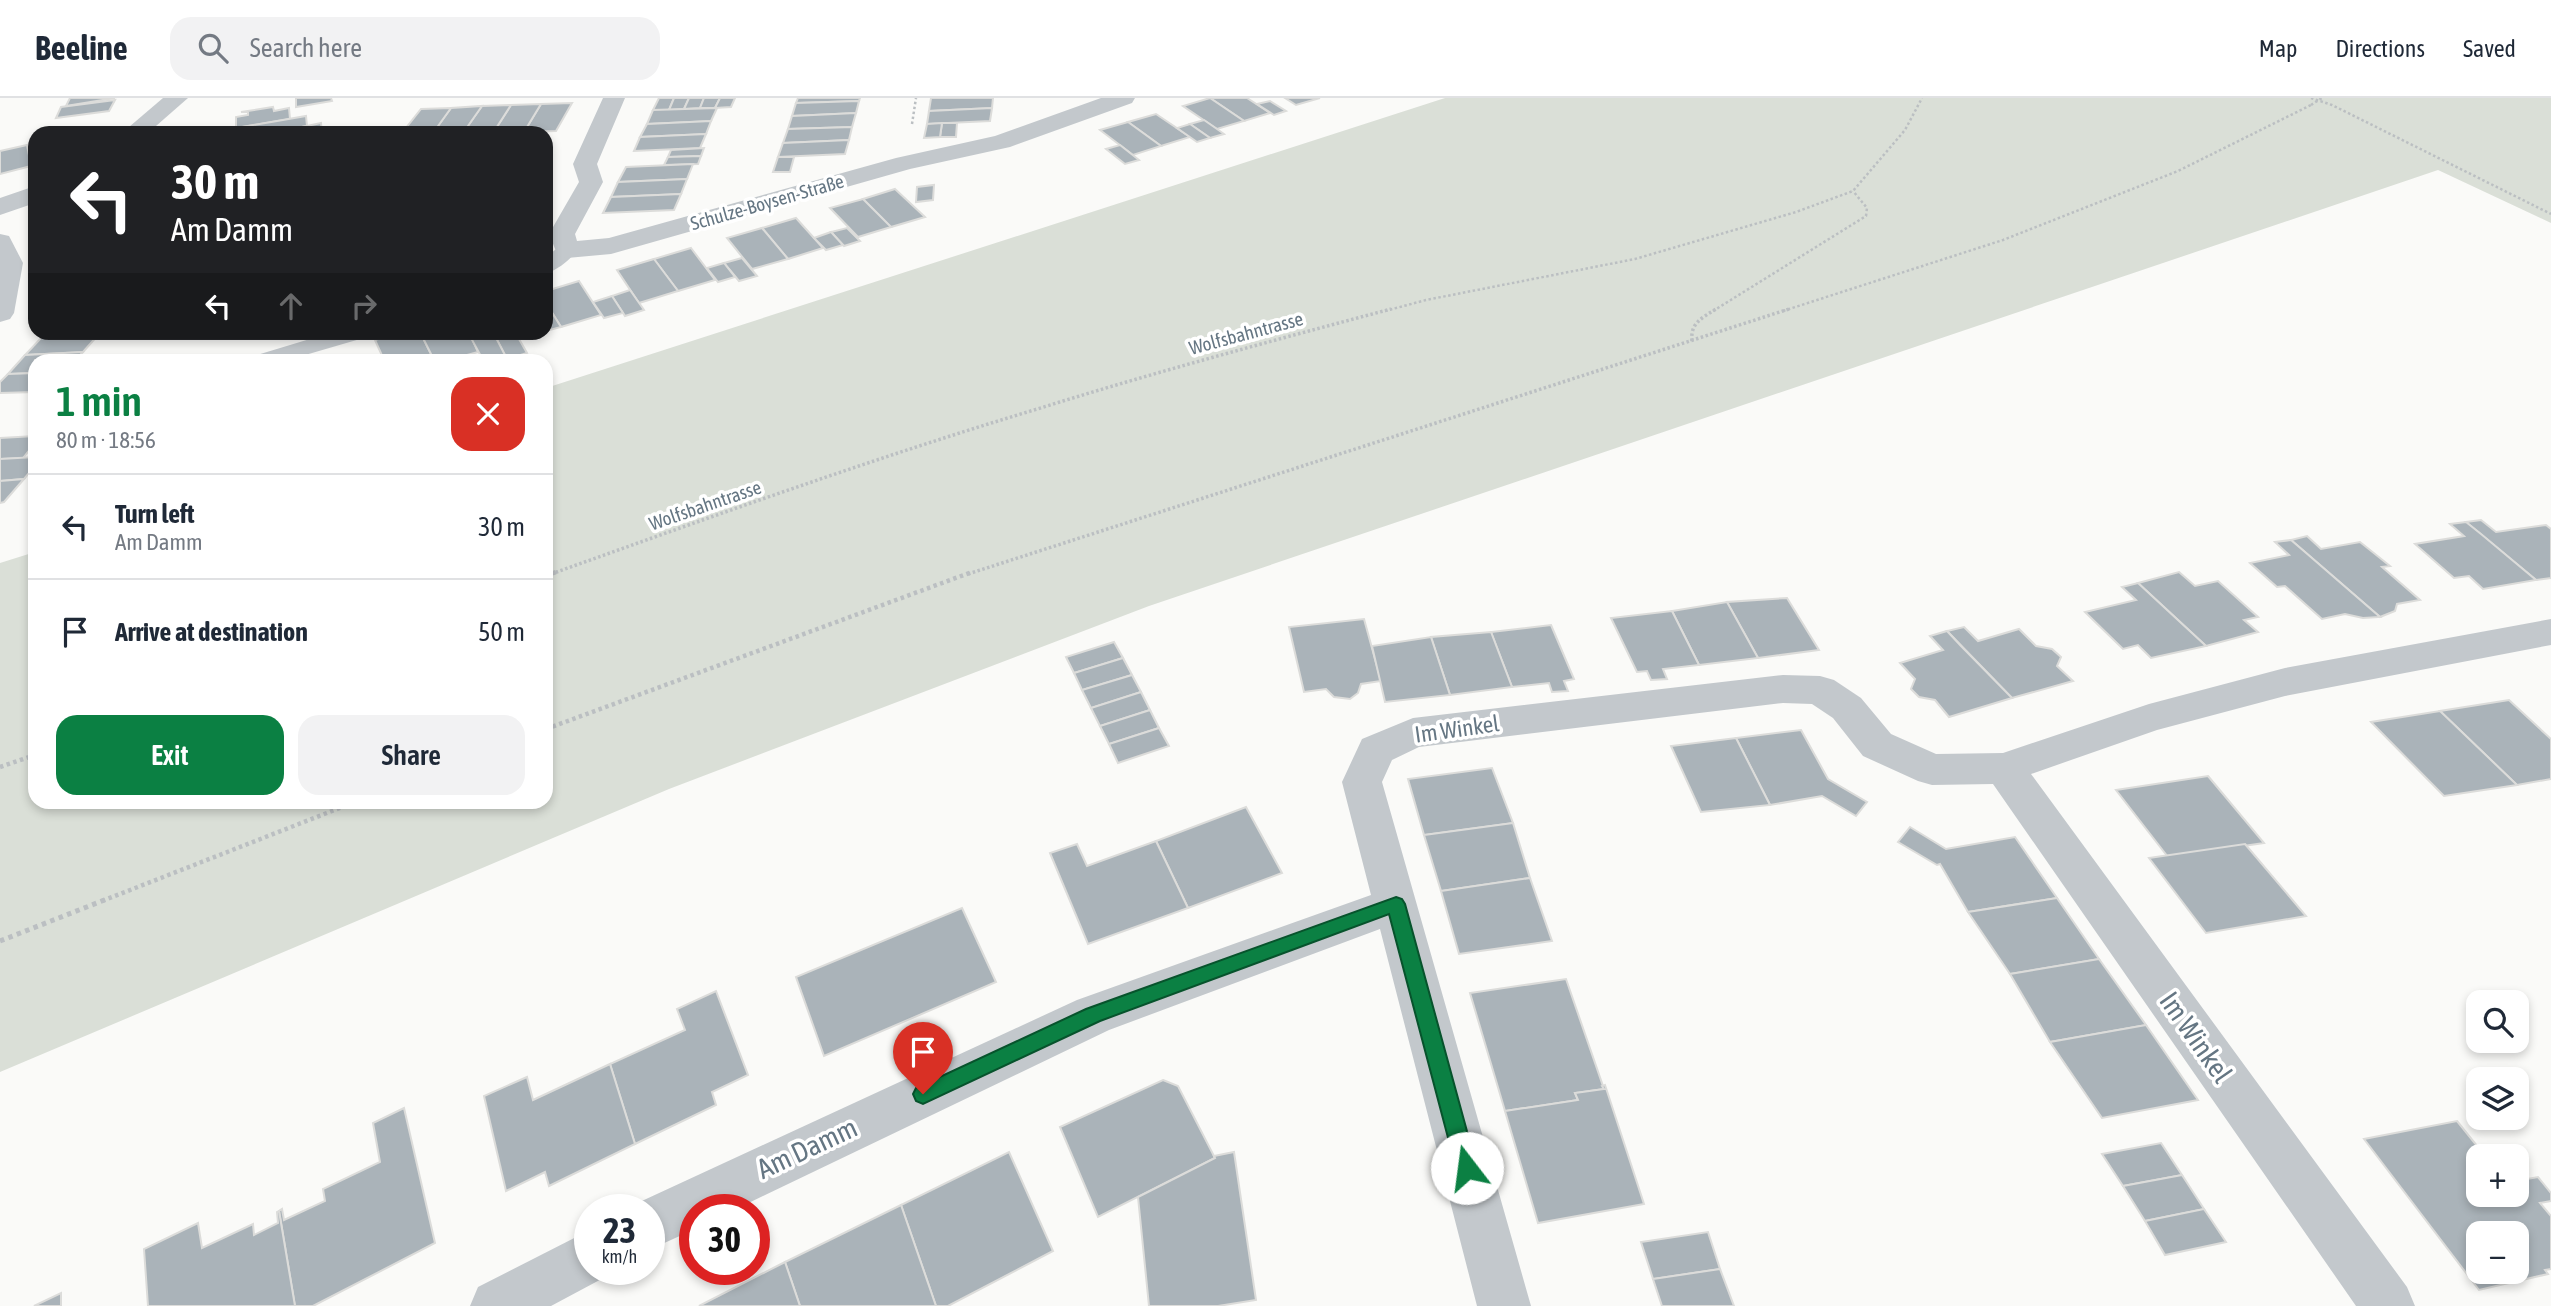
<!DOCTYPE html>
<meta charset="utf-8">
<style>
:root{--surface:#fff;--page:#f2f2f3;--text:#1f2937;--muted:#747a83;--line:#e0e1e3;--accent:#0b8043}
body{margin:0;font-family:"Asap Condensed",sans-serif;background:var(--page);color:var(--text);height:100vh;display:flex;flex-direction:column;font-size:26px;white-space:nowrap}
*{box-sizing:border-box;margin:0}
p{font-size:23px;color:var(--muted)}
.icon{flex:none;width:38px;height:38px;fill:none;stroke:currentColor;stroke-width:2;stroke-linecap:round;stroke-linejoin:round}
.map{position:relative;flex:1;overflow:hidden}
.details{position:absolute;left:28px;top:256px;width:525px;height:455px;display:flex;flex-direction:column;background:var(--surface);border-radius:21px;box-shadow:0 4px 10px #0003}
.details>*{flex:none}
.guide{position:absolute;left:28px;top:28px;width:525px;height:214px;border-radius:21px;box-shadow:0 4px 10px #0003;background:#202124;color:#fff;overflow:hidden}
.controls{position:absolute;left:2466px;top:892px;display:grid;gap:14px}
.controls a{display:grid;place-items:center;width:63px;height:63px;border-radius:14px;background:var(--surface);box-shadow:0 4px 10px #0003;font-size:35px}
.speed{position:absolute;left:574px;top:1096px;display:flex;gap:14px;font-size:35px;font-weight:700;text-align:center}
.speed>*{display:grid;place-content:center;width:91px;height:91px;border-radius:50%;background:var(--surface);box-shadow:0 4px 10px #0003;line-height:1}
.speed small{font-size:18px;font-weight:400}
.speed .limit{border:10px solid #d22;background:#fff;color:#111}
.pin{position:absolute;display:grid;place-items:center;width:60px;height:60px;color:#fff;margin:-72px -30px;border-radius:50% 50% 50% 0;rotate:-45deg;box-shadow:0 0 7px #0007}
.pin .icon{rotate:45deg}
.me{position:absolute;width:77px;margin:-38px;rotate:345deg;stroke-linejoin:round;filter:drop-shadow(0 0 5px #0008)}
.turn{display:flex;align-items:center;gap:24px;height:147px;padding:0 28px;font-size:32px}
.turn .icon{width:91px;height:91px;stroke-width:2.5}
.turn b{display:block;font-size:49px;line-height:60px}
.lanes{display:flex;align-items:center;height:66px;padding:0 28px;background:#0003;justify-content:center;gap:35px;direction:ltr}
.lanes .off{opacity:.35}
.round{display:grid;place-items:center;flex:none;width:74px;height:74px;border-radius:21px;background:var(--page)}
.headline{display:flex;align-items:center;justify-content:space-between;height:119px;padding:0 28px}
h1{font-size:42px;font-weight:600;line-height:52px;color:var(--accent)}
.primary-button{display:flex;gap:14px;margin-top:auto;padding:14px 28px}
.primary-button a{flex:1;height:80px;border-radius:21px;background:var(--accent);color:#fff;font-size:28px;font-weight:600;line-height:80px;text-align:center}
.primary-button a+a{background:var(--page);color:var(--text)}
ul{padding:0;list-style:none}
li{display:flex;align-items:center;gap:21px;height:105px;padding:0 28px;border-top:2px solid var(--line)}
li div{flex:1}
li b{display:block;font-size:26px}
li em{font-style:normal}
header{display:flex;align-items:center;gap:42px;box-sizing:border-box;height:98px;padding:0 35px;background:var(--surface);border-bottom:2px solid var(--line)}
header strong{font-size:33px}
nav{display:flex;gap:38px;margin-inline-start:auto;font-size:24px}
.search{width:490px;height:63px;background:var(--page);display:flex;align-items:center;gap:18px;box-sizing:border-box;padding:0 24px;border-radius:21px;color:var(--muted);font-size:26px}
.map>svg:first-child{display:block}
.green{fill:#dadfd7}
.building{fill:#aab3b9;stroke:#dcdcda;stroke-width:2;fill-rule:evenodd}
.lines{fill:none;stroke-linecap:round;stroke-linejoin:round}
.path-far3{stroke:#bbbfc2;stroke-width:2.5;stroke-dasharray:2.5 2.5;stroke-linecap:butt}
.path-far2{stroke:#bbbfc2;stroke-width:3.5;stroke-dasharray:2.5 2.5;stroke-linecap:butt}
.path-far1{stroke:#bbbfc2;stroke-width:4.5;stroke-dasharray:3.5 3.5;stroke-linecap:butt}
.path{stroke:#bbbfc2;stroke-width:5;stroke-dasharray:4.5 4.5;stroke-linecap:butt}
.service{fill:#c3c8cc;fill-rule:evenodd}
.minor{fill:#c3c8cc;fill-rule:evenodd}
.path-bridge{stroke:#bbbfc2;stroke-width:2.5;stroke-dasharray:2.5 2.5;stroke-linecap:butt}
.route{fill:#0b8043;stroke:#07532c;stroke-width:2}
.labels{text-anchor:middle;dominant-baseline:central;stroke-width:7;stroke-linejoin:round;paint-order:stroke}
.far-street-label{font-size:19px;fill:#657683;stroke:#fff}
.street-label{font-size:23px;fill:#657683;stroke:#fff}
.near-street-label{font-size:28px;fill:#657683;stroke:#fff}
</style>
<header>
<strong>Beeline</strong>
<div class="search"><svg class="icon" aria-label="search" viewBox="0 0 24 24"><circle cx="10" cy="10" r="6"/><path d="M15 15l6 6"/></svg>Search here</div>
<nav><a>Map</a><a>Directions</a><a>Saved</a></nav>
</header>
<div class="map">
<svg width="2551" height="1208" viewBox="0 0 2551 1208">
<rect width="100%" height="100%" fill="#fafaf8"/>
<!-- green -->
<polygon class="green" points="1445,0 2551,0 2551,125 2438,72 1149,508 669,691 0,974 0,465 35,454 35,704 546,704 546,290"/>
<!-- building -->
<g class="building">
<polygon points="70,0 115,0 66,8"/>
<polygon points="296,0 331,0 332,3 296,9"/>
<polygon points="659,0 674,0 669,12 653,12"/>
<polygon points="674,0 689,0 684,11 669,12"/>
<polygon points="689,0 704,0 700,10 684,11"/>
<polygon points="704,0 720,0 715,10 700,10"/>
<polygon points="720,0 735,0 731,9 715,10"/>
<polygon points="798,0 860,0 859,3 796,5"/>
<polygon points="931,0 993,0 992,10 929,13"/>
<polygon points="1210,0 1247,0 1270,15 1244,23"/>
<polygon points="1210,0 1244,23 1217,31 1183,8"/>
<polygon points="1285,0 1320,0 1296,7"/>
<polygon points="115,2 109,13 56,20 61,9"/>
<polygon points="859,3 856,15 792,18 796,5"/>
<polygon points="1270,3 1286,13 1274,17 1257,6"/>
<polygon points="572,5 556,33 524,34 541,6"/>
<polygon points="541,6 524,34 493,35 511,7"/>
<polygon points="511,7 493,35 463,35 482,8"/>
<polygon points="482,8 463,35 433,35 451,10"/>
<polygon points="273,9 274,13 289,10 290,21 236,30 236,19 248,17 248,14 241,14"/>
<polygon points="451,10 433,35 402,35 421,11"/>
<polygon points="717,10 711,23 647,26 653,12"/>
<polygon points="992,10 990,23 927,26 929,13"/>
<polygon points="856,15 852,29 788,31 792,18"/>
<polygon points="1156,16 1190,39 1161,48 1128,24"/>
<polygon points="306,18 307,28 270,35 237,35 236,30"/>
<polygon points="1204,22 1217,31 1224,36 1210,40 1190,26"/>
<polygon points="711,23 706,36 640,39 647,26"/>
<polygon points="1128,24 1161,48 1133,57 1100,32"/>
<polygon points="321,25 322,35 270,35 307,28"/>
<polygon points="942,25 957,25 956,39 940,39"/>
<polygon points="942,25 940,39 924,40 927,26"/>
<polygon points="1190,26 1210,40 1197,44 1177,30"/>
<polygon points="852,29 849,42 783,45 788,31"/>
<polygon points="706,36 700,50 634,53 640,39"/>
<polygon points="849,42 845,56 778,59 783,45"/>
<polygon points="27,47 31,68 0,76 0,53"/>
<polygon points="1120,47 1139,62 1125,66 1106,51"/>
<polygon points="704,50 701,58 668,59 671,52"/>
<polygon points="701,58 698,66 664,67 668,59"/>
<polygon points="778,59 794,59 790,74 773,74"/>
<polygon points="693,66 687,81 618,84 626,69"/>
<polygon points="687,81 681,96 611,99 618,84"/>
<polygon points="934,87 933,102 916,104 917,89"/>
<polygon points="895,91 925,119 891,129 863,101"/>
<polygon points="681,96 674,112 603,115 611,99"/>
<polygon points="863,101 891,129 858,139 830,110"/>
<polygon points="796,120 823,150 788,161 762,130"/>
<polygon points="762,130 788,161 752,171 727,140"/>
<polygon points="847,130 860,143 844,148 831,134"/>
<polygon points="831,134 843,147 826,152 814,140"/>
<polygon points="691,150 715,182 678,193 654,161"/>
<polygon points="742,160 757,178 739,183 724,165"/>
<polygon points="654,161 678,193 639,205 617,172"/>
<polygon points="724,165 735,179 718,184 707,170"/>
<polygon points="579,183 601,217 561,229 546,205 546,193"/>
<polygon points="630,192 644,212 625,218 612,198"/>
<polygon points="612,198 623,215 604,220 593,204"/>
<polygon points="546,205 561,229 546,233"/>
<polygon points="46,234 105,234 42,239"/>
<polygon points="401,234 420,234 434,262 384,262 375,242"/>
<polygon points="420,234 469,234 478,254 449,262 434,262"/>
<polygon points="493,234 515,234 527,255 507,261"/>
<polygon points="493,234 507,261 483,262 471,240"/>
<polygon points="99,236 83,254 25,257 42,239"/>
<polygon points="83,254 76,262 35,262 35,275 8,276 25,257"/>
<polygon points="35,275 35,294 0,295 0,284 8,276"/>
<polygon points="35,338 35,345 23,360 0,361 0,340"/>
<polygon points="35,359 35,368 24,381 0,383 0,361"/>
<polygon points="24,381 4,404 0,405 0,383"/>
<polygon points="2481,422 2496,434 2546,427 2551,431 2551,480 2536,482 2466,424"/>
<polygon points="2466,424 2481,436 2536,482 2483,491 2469,478 2454,480 2415,446 2464,438 2450,426"/>
<polygon points="2307,438 2321,451 2360,444 2390,468 2382,469 2420,502 2397,506 2395,513 2380,519 2291,442"/>
<polygon points="2291,442 2305,454 2380,519 2363,520 2345,516 2322,521 2285,488 2277,489 2250,465 2289,457 2275,444"/>
<polygon points="2179,474 2195,488 2218,483 2258,519 2244,522 2258,534 2206,548 2138,485"/>
<polygon points="2138,485 2152,498 2206,548 2151,560 2138,547 2123,551 2085,514 2136,502 2122,489"/>
<polygon points="1787,500 1819,552 1758,560 1727,504"/>
<polygon points="1727,504 1758,560 1699,567 1672,513"/>
<polygon points="1672,513 1699,567 1663,571 1667,581 1651,582 1647,573 1637,574 1611,520"/>
<polygon points="1364,521 1381,583 1361,586 1358,595 1350,601 1334,599 1326,591 1304,594 1289,529"/>
<polygon points="1551,527 1574,581 1564,583 1568,593 1552,594 1549,585 1512,589 1491,534"/>
<polygon points="1964,529 1978,543 2019,531 2036,548 2052,551 2061,559 2057,568 2073,583 2012,600 1947,533"/>
<polygon points="1947,533 1961,548 2012,600 1949,619 1935,602 1919,599 1911,591 1915,581 1900,565 1943,552 1930,538"/>
<polygon points="1491,534 1512,589 1450,597 1431,539"/>
<polygon points="1431,539 1450,597 1385,604 1372,548"/>
<polygon points="1114,544 1123,560 1074,575 1066,559"/>
<polygon points="1123,560 1132,577 1082,592 1074,575"/>
<polygon points="1132,577 1141,594 1091,610 1082,592"/>
<polygon points="1141,594 1150,612 1100,628 1091,610"/>
<polygon points="2509,602 2551,641 2551,681 2517,687 2440,613"/>
<polygon points="1150,612 1159,630 1109,646 1100,628"/>
<polygon points="2440,613 2517,687 2444,698 2371,624"/>
<polygon points="1159,630 1169,648 1118,665 1109,646"/>
<polygon points="1801,632 1828,681 1867,704 1856,718 1822,698 1770,707 1736,640"/>
<polygon points="1736,640 1770,707 1701,714 1671,648"/>
<polygon points="1492,670 1513,725 1424,737 1408,681"/>
<polygon points="2208,678 2264,745 2168,759 2116,692"/>
<polygon points="1246,709 1282,775 1188,810 1156,743"/>
<polygon points="1513,725 1530,780 1441,793 1424,737"/>
<polygon points="1910,729 1946,751 2015,739 2057,800 1968,814 1940,766 1937,767 1898,744"/>
<polygon points="1156,743 1188,810 1088,846 1050,755 1077,746 1087,768"/>
<polygon points="2245,746 2306,818 2206,835 2149,760"/>
<polygon points="1530,780 1552,843 1459,856 1441,793"/>
<polygon points="2057,800 2099,861 2010,876 1968,814"/>
<polygon points="962,810 996,884 824,958 796,879"/>
<polygon points="2099,861 2146,927 2050,944 2010,876"/>
<polygon points="1566,881 1604,991 1575,995 1578,1002 1505,1013 1470,895"/>
<polygon points="716,893 748,977 712,994 716,1007 635,1046 610,966 685,932 677,911"/>
<polygon points="2146,927 2198,1002 2102,1020 2050,944"/>
<polygon points="610,966 635,1046 549,1088 545,1074 506,1093 484,998 527,979 533,1002"/>
<polygon points="1163,982 1178,988 1215,1060 1098,1119 1060,1029"/>
<polygon points="1605,987 1644,1106 1538,1125 1505,1013 1578,1002 1575,995 1604,991 1602,988"/>
<polygon points="404,1010 435,1145 313,1208 295,1208 279,1113 282,1111 284,1122 325,1103 323,1091 380,1064 373,1025"/>
<path d="M 2457,1023 L 2486,1059 L 2478,1059 L 2478,1097 L 2516,1097 L 2516,1076 L 2522,1082 L 2538,1079 L 2551,1095 L 2551,1103 L 2540,1105 L 2551,1118 L 2551,1171 L 2545,1172 L 2548,1176 L 2479,1192 L 2364,1041 ZM 2478,1136 L 2516,1136 L 2516,1174 L 2478,1174 Z"/>
<polygon points="2161,1045 2182,1077 2123,1088 2102,1056"/>
<polygon points="1009,1054 1053,1153 948,1208 936,1208 901,1107"/>
<polygon points="1234,1054 1256,1202 1218,1208 1149,1208 1138,1099 1215,1060 1214,1058"/>
<polygon points="2182,1077 2204,1111 2145,1123 2123,1088"/>
<polygon points="901,1107 936,1208 800,1208 785,1164"/>
<polygon points="2204,1111 2226,1144 2165,1157 2145,1123"/>
<polygon points="279,1113 295,1208 148,1208 144,1151 198,1125 202,1150 253,1126 254,1137 278,1125 277,1114"/>
<polygon points="1708,1134 1720,1171 1653,1181 1641,1144"/>
<polygon points="785,1164 800,1208 699,1208"/>
<polygon points="1720,1171 1734,1208 1662,1208 1653,1181"/>
<polygon points="61,1195 61,1208 34,1208"/>
</g>
<g class="lines">
<!-- path-far3 -->
<g class="path-far3">
<polyline points="2311,0 2332,7 2551,116"/>
<polyline points="912,26 916,0"/>
<polyline points="1385,213 1426,202 1635,161 1796,114 1853,93 1905,32 1922,0"/>
<polyline points="1713,213 1866,118 1867,110 1853,93"/>
<polyline points="1783,213 2003,142 2178,73 2311,7"/>
</g>
<!-- path-far2 -->
<g class="path-far2">
<path d="M 1692,243 C 1690,225 1702,220 1716,211"/>
<path d="M 551,476 C 711,419 871,361 1034,312 C 1152,275 1271,243 1391,211"/>
<polyline points="968,476 1789,211"/>
</g>
<!-- path-far1 -->
<g class="path-far1">
<polyline points="546,478 556,474"/>
<polyline points="546,631 972,474"/>
<polyline points="0,669 35,657"/>
<polyline points="102,803 355,704"/>
</g>
<!-- path -->
<polyline class="path" points="0,843 107,801"/>
<!-- service -->
<g class="service">
<path d="M 567,146 L 574,148 L 577,152 C 570,162 558,172 546,175 L 546,159 L 560,148 Z"/>
<polygon points="333,234 370,234 367,239 288,262 254,262 257,257"/>
</g>
<!-- minor -->
<g class="minor">
<polygon points="163,0 188,0 148,35 122,35"/>
<polygon points="603,0 625,0 597,66 603,84 575,136 577,143 609,140 896,60 995,38 1101,0 1135,0 1132,5 1010,49 910,71 611,156 567,160 558,158 549,136 579,84 573,66"/>
<polygon points="35,88 35,105 0,117 0,100"/>
<polygon points="0,136 9,138 23,165 14,215 10,221 0,224"/>
<polygon points="2551,521 2551,547 2285,598 2157,632 2031,676 2407,1189 2415,1208 2356,1208 1993,686 1932,687 1918,683 1863,658 1833,620 1812,606 1783,605 1419,649 1392,662 1382,684 1531,1208 1477,1208 1380,831 1109,932 736,1111 695,1111 695,1131 649,1152 649,1111 629,1111 631,1108 1077,902 1371,797 1342,684 1362,641 1413,620 1783,577 1820,578 1834,582 1861,600 1891,636 1936,656 2003,655 2149,606 2285,570"/>
<polygon points="590,1132 590,1171 611,1171 609,1177 551,1208 470,1208 478,1189"/>
</g>
<!-- path-bridge -->
<polyline class="path-bridge" points="2311,7 2322,0"/>
</g>
<!-- route -->
<polygon class="route" points="1396,799 1402,801 1405,806 1477,1070 1474,1077 1467,1080 1459,1077 1456,1070 1389,816 1100,923 923,1006 916,1003 913,996 916,990 1086,911"/>
<g class="labels">
<!-- far-street labels -->
<g class="far-street-label">
<text transform="translate(767 104) rotate(-16)">Schulze-Boysen-Straße</text>
<text transform="translate(1246 235) rotate(-15)">Wolfsbahntrasse</text>
<text transform="translate(705 407) rotate(-19)">Wolfsbahntrasse</text>
</g>
<!-- street labels -->
<g class="street-label">
<text transform="translate(1457 631) rotate(-8)">Im Winkel</text>
</g>
<!-- near-street labels -->
<g class="near-street-label">
<text transform="translate(2196 939) rotate(55)">Im Winkel</text>
<text transform="translate(807 1050) rotate(-25)">Am Damm</text>
</g>
</g>
</svg>
<div class="controls">
<a><svg class="icon" aria-label="search" viewBox="0 0 24 24"><circle cx="10" cy="10" r="6"/><path d="M15 15l6 6"/></svg></a>
<a><svg class="icon" aria-label="layers" viewBox="0 0 24 24"><path d="M12 4l9 5-9 5-9-5zM3 14l9 5 9-5"/></svg></a>
<a>+</a>
<a>−</a>
</div>
<div class="speed"><div>23<small>km/h</small></div><div class="limit">30</div></div>
<div class="pin" style="left:923px;top:996px;background:#d93025"><svg class="icon" aria-label="arrive" viewBox="0 0 24 24"><path d="M6 21V4h12l-3 4 3 4H6"/></svg></div>
<svg class="me" style="left:1467px;top:1070px" viewBox="-20 -20 40 40"><circle r="19" fill="#fff"/><path d="M0-13L10 11 0 6-10 11z" fill="#0b8043"/></svg>
<div class="guide">
<div class="turn"><svg class="icon" aria-label="left" viewBox="0 0 24 24"><path d="M17 20v-9H6M10 6l-5 5 5 5"/></svg><div><b>30 m</b>Am Damm</div></div>
<div class="lanes"><svg class="icon" aria-label="left" viewBox="0 0 24 24"><path d="M17 20v-9H6M10 6l-5 5 5 5"/></svg><svg class="icon off" aria-label="ahead" viewBox="0 0 24 24"><path d="M12 20V5M6 11l6-6 6 6"/></svg><svg class="icon off" aria-label="right" viewBox="0 0 24 24"><path d="M7 20v-9h11M14 6l5 5-5 5"/></svg></div>
</div>
<section class="details">
<div class="headline"><div><h1>1 min</h1><p>80 m · 18:56</p></div><a class="round" style="background:#d93025;color:#fff"><svg class="icon" aria-label="close" viewBox="0 0 24 24"><path d="M6 6l12 12M18 6L6 18"/></svg></a></div>
<ul>
<li><svg class="icon" aria-label="left" viewBox="0 0 24 24"><path d="M17 20v-9H6M10 6l-5 5 5 5"/></svg><div><b>Turn left</b><p>Am Damm</p></div><em>30 m</em></li>
<li><svg class="icon" aria-label="arrive" viewBox="0 0 24 24"><path d="M6 21V4h12l-3 4 3 4H6"/></svg><div><b>Arrive at destination</b></div><em>50 m</em></li>
</ul>
<div class="primary-button"><a>Exit</a><a>Share</a></div>
</section>
</div>
